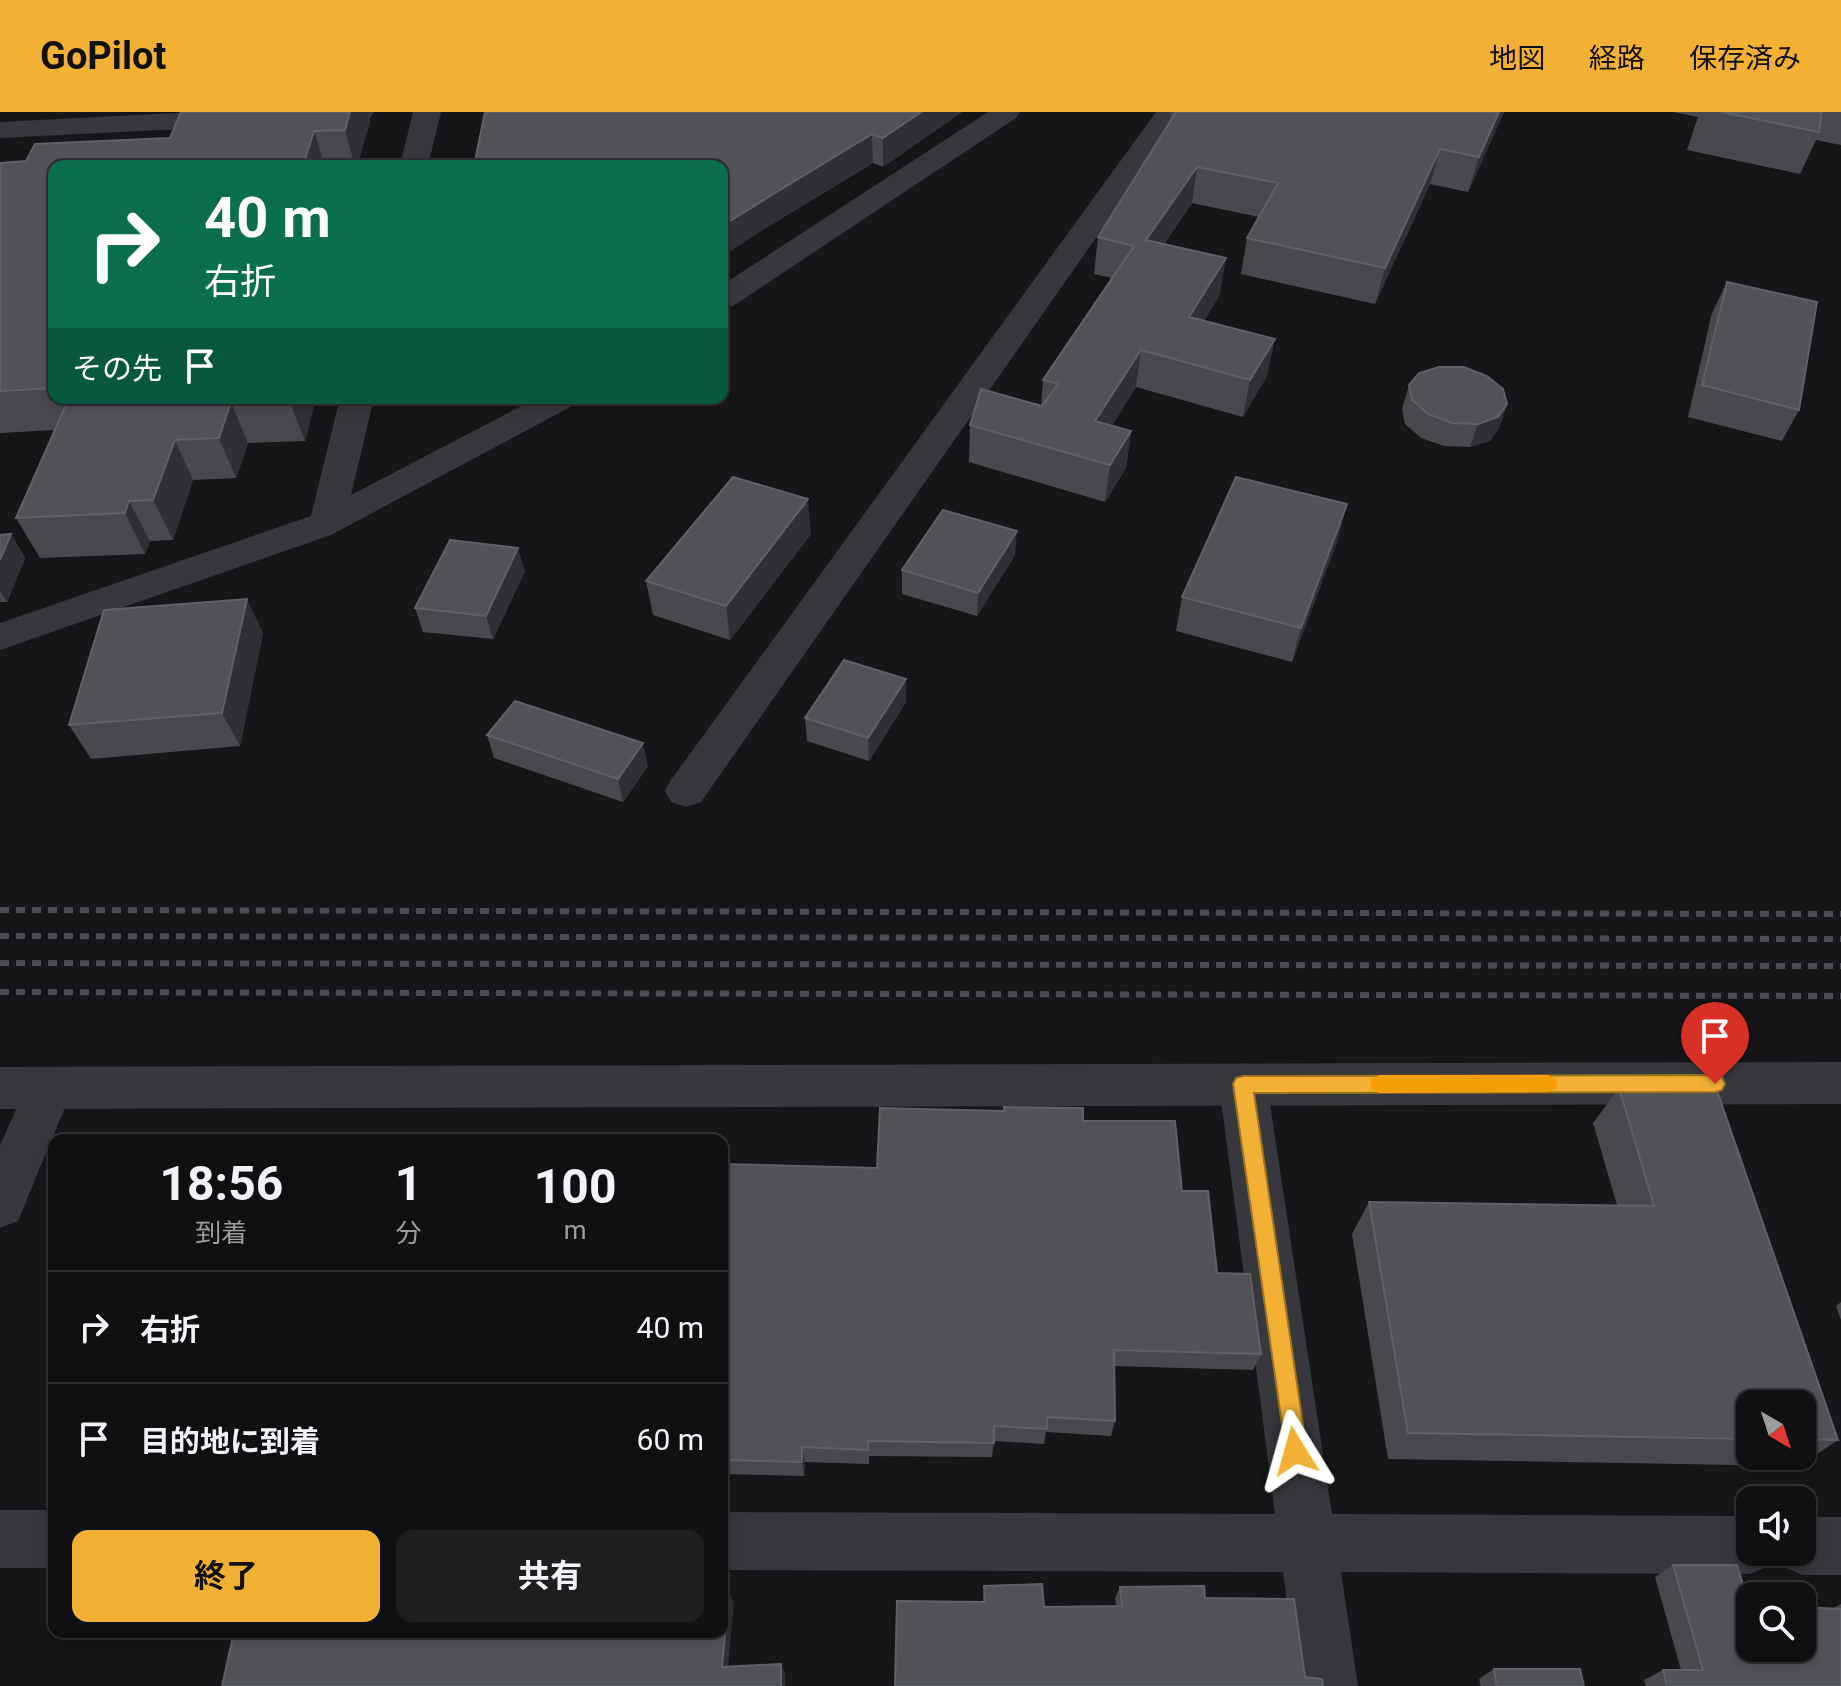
<!DOCTYPE html>
<html lang="ja">
<meta charset="utf-8">
<style>
:root{--surface:#101012;--page:#1e1e20;--text:#f1f3f6;--muted:#9c9d9f;--line:#303032;--accent:#f2b134}
body{margin:0;font-family:Roboto,"Noto Sans JP",sans-serif;background:var(--page);color:var(--text);height:100vh;display:flex;flex-direction:column;font-size:30px;white-space:nowrap}
*{box-sizing:border-box;margin:0}
p{font-size:26px;color:var(--muted)}
.icon{flex:none;width:44px;height:44px;fill:none;stroke:currentColor;stroke-width:2;stroke-linecap:round;stroke-linejoin:round}
.map{position:relative;flex:1;overflow:hidden}
.side{position:absolute;left:48px;top:1022px;width:680px;height:504px;display:flex;flex-direction:column;background:var(--surface);border-radius:16px;box-shadow:0 4px 12px #0003,0 0 0 2px var(--line)}
.side>*{flex:none}
.guide{position:absolute;left:48px;top:48px;width:680px;height:244px;border-radius:16px;box-shadow:0 4px 12px #0003,0 0 0 2px var(--line);background:#0b6e4f;color:#fff;overflow:hidden}
.needle{width:52px;rotate:141deg}
.controls{position:absolute;left:1736px;top:1278px;display:grid;gap:16px}
.controls a{display:grid;place-items:center;width:80px;height:80px;border-radius:16px;background:var(--surface);box-shadow:0 4px 12px #0003,0 0 0 2px var(--line);font-size:40px}
.pin{position:absolute;display:grid;place-items:center;width:68px;height:68px;color:#fff;margin:-82px -34px;border-radius:50% 50% 50% 0;rotate:-45deg;box-shadow:0 0 8px #0007}
.pin .icon{rotate:45deg}
.me{position:absolute;width:88px;margin:-44px;rotate:352deg;stroke-linejoin:round;filter:drop-shadow(0 0 6px #0008)}
.turn{display:flex;align-items:center;gap:28px;height:168px;padding:0 24px;font-size:36px}
.turn .icon{width:104px;height:104px;stroke-width:2.5}
.turn b{display:block;font-size:56px;line-height:68px}
.then{display:flex;align-items:center;height:76px;padding:0 24px;background:#0003;gap:16px;font-size:30px}
.eta{display:flex;justify-content:space-evenly;align-items:center;height:136px;text-align:center}
.eta b{font-size:48px;font-weight:700;line-height:56px}
.primary-button{display:flex;gap:16px;margin-top:auto;padding:16px 24px}
.primary-button a{flex:1;height:92px;border-radius:16px;background:var(--accent);color:#111;font-size:32px;font-weight:700;line-height:92px;text-align:center}
.primary-button a+a{background:var(--page);color:var(--text)}
ul{padding:0;list-style:none}
li{display:flex;align-items:center;gap:24px;height:112px;padding:0 24px;border-top:2px solid var(--line)}
li div{flex:1}
li b{display:block;font-size:30px}
li em{font-style:normal}
header{display:flex;align-items:center;gap:48px;box-sizing:border-box;height:112px;padding:0 40px;background:var(--accent);color:#111}
header strong{font-size:38px}
nav{display:flex;gap:44px;margin-inline-start:auto;font-size:28px}
.map>svg:first-child{display:block}
.lines{fill:none;stroke-linecap:round;stroke-linejoin:round}
.minor{fill:#37383d;fill-rule:evenodd}
.tertiary{fill:#37383d;fill-rule:evenodd}
.rail{stroke:#4a4c52;stroke-width:6;stroke-dasharray:9 7;stroke-linecap:butt}
.wall{fill:#47494d;fill-rule:evenodd}
.shaded-wall{fill:#2f3033}
.building{fill:#525359;stroke:#5f6168;stroke-width:2}
.route{fill:#f2b134;stroke:#9d7322;stroke-width:2}
.slow{fill:#f59e0b}
</style>
<header>
<strong>GoPilot</strong>
<nav><a>地図</a><a>経路</a><a>保存済み</a></nav>
</header>
<div class="map">
<svg width="1841" height="1574" viewBox="0 0 1841 1574">
<rect width="100%" height="100%" fill="#161618"/>
<g class="lines">
<!-- minor -->
<g class="minor">
<polygon points="196,0 374,0 370,6 360,8 0,26 0,10"/>
<polygon points="413,0 441,0 428,54 400,54"/>
<polygon points="988,0 1020,0 1016,6 733,194 722,196 722,173"/>
<polygon points="1156,0 1184,0 701,690 686,695 671,690 665,679 671,668"/>
<polygon points="340,286 374,286 351,383 537,286 579,286 574,293 331,423 0,538 0,511 311,404"/>
<polygon points="1243,951 1260,957 1267,972 1332,1402 1750,1404 1750,1440 1802,1440 1802,1405 1841,1405 1841,1463 1802,1463 1782,1454 1776,1441 1770,1453 1750,1462 1341,1460 1358,1574 1298,1574 1283,1460 722,1458 722,1400 1275,1402 1219,972 1226,957"/>
<polygon points="49,955 66,961 73,976 18,1109 0,1116 0,1034 32,961"/>
<rect x="0" y="1398" width="54" height="58"/>
</g>
<!-- tertiary -->
<polygon class="tertiary" points="1841,950 1841,992 0,997 0,955"/>
<!-- rail -->
<g class="rail">
<polyline points="0,798 1841,802"/>
<polyline points="0,824 1841,827"/>
<polyline points="0,851 1841,854"/>
<polyline points="0,880 1841,884"/>
</g>
</g>
<!-- wall -->
<g class="wall">
<polygon points="181,0 368,0 370,9 357,54 54,54 54,286 316,286 305,329 248,331 236,366 193,368 173,428 150,429 145,442 40,446 16,406 55,318 0,321 0,51 26,49 170,26"/>
<polygon points="485,0 962,0 883,55 873,51 769,114 722,54"/>
<polygon points="1171,0 1504,0 1468,80 1430,72 1375,192 1241,162 1247,126 1259,105 1192,91 1164,132 1220,182 1204,209 1267,264 1243,305 1136,275 1112,313 1131,319 1126,356 1105,390 969,350 970,313 1041,294 1043,268 1112,166 1094,162 1098,125 1170,9"/>
<polygon points="1673,0 1841,0 1841,33 1816,28 1800,62 1687,38 1698,5"/>
<polygon points="1727,170 1799,298 1782,329 1688,305 1712,201"/>
<polygon points="1409,273 1507,292 1499,316 1490,329 1470,335 1444,334 1421,326 1405,312 1402,297"/>
<polygon points="11,422 25,446 7,490 0,490 0,423"/>
<polygon points="811,422 730,528 653,503 646,469"/>
<polygon points="1338,427 1292,550 1176,519 1182,485"/>
<polygon points="1015,443 977,504 902,482 902,458"/>
<polygon points="525,459 493,527 423,520 415,496"/>
<polygon points="263,521 240,634 91,647 69,613"/>
<polygon points="906,590 869,649 807,629 805,606"/>
<polygon points="487,623 648,654 623,690 494,646"/>
<path d="M 1619,976 L 1838,1328 L 1800,1354 L 1388,1347 L 1352,1122 L 1369,1090 L 1617,1093 L 1593,1011 ZM 1750,1292 L 1802,1292 L 1802,1344 L 1750,1344 Z"/>
<polygon points="1083,1009 1182,1079 1217,1161 1261,1242 1253,1258 1114,1254 1115,1309 1111,1324 1046,1320 1044,1332 994,1329 992,1345 869,1344 869,1352 805,1350 804,1364 722,1362 722,1052 877,1056"/>
<polygon points="1841,1190 1841,1208 1836,1194"/>
<polygon points="1673,1453 1749,1492 1832,1497 1841,1492 1841,1574 1646,1574 1644,1568 1663,1558 1681,1558 1655,1465"/>
<polygon points="984,1474 1044,1495 1116,1494 1115,1486 1120,1475 1205,1486 1305,1565 983,1490"/>
<polygon points="1494,1557 1584,1574 1481,1574 1479,1567"/>
</g>
<!-- shaded-wall -->
<g class="shaded-wall">
<polygon points="350,0 368,0 370,9 357,54 355,54 345,18"/>
<polygon points="921,0 962,0 883,55 883,26"/>
<polygon points="1499,0 1504,0 1468,80 1479,45"/>
<polygon points="314,19 325,54 303,54"/>
<polygon points="872,22 873,51 769,114 722,145 722,114 767,86"/>
<polygon points="1440,37 1430,72 1375,192 1385,156"/>
<polygon points="1197,55 1192,91 1141,164 1146,128"/>
<polygon points="1226,146 1220,182 1184,241 1189,205"/>
<polygon points="1275,227 1267,264 1243,305 1250,268"/>
<polygon points="1141,238 1136,275 1092,346 1095,309"/>
<polygon points="290,286 316,286 305,329 289,288"/>
<polygon points="231,290 248,331 236,366 219,326"/>
<polygon points="1507,292 1499,316 1490,329 1470,335 1478,312"/>
<polygon points="1131,319 1126,356 1105,390 1110,353"/>
<polygon points="175,328 193,368 173,428 153,388"/>
<polygon points="808,387 811,422 730,528 726,494"/>
<polygon points="129,389 150,429 145,442 125,401"/>
<polygon points="1347,392 1338,427 1292,550 1301,516"/>
<polygon points="1017,419 1015,443 977,504 978,481"/>
<polygon points="11,422 25,446 7,490 0,479 0,448"/>
<polygon points="518,436 525,459 493,527 486,504"/>
<polygon points="247,487 263,521 240,634 222,601"/>
<polygon points="906,567 906,590 869,649 868,626"/>
<polygon points="643,631 648,654 623,690 618,667"/>
<polygon points="802,1335 805,1350 804,1364 802,1350"/>
<polygon points="729,1480 734,1491 727,1565 722,1555"/>
<polygon points="781,1552 785,1562 785,1574 781,1574"/>
</g>
<!-- building -->
<g class="building">
<polygon points="181,0 350,0 345,18 314,19 303,54 54,54 54,276 0,279 0,51 26,49 35,32 170,26"/>
<polygon points="485,0 921,0 883,26 872,22 767,86 722,114 722,54 474,54"/>
<polygon points="1176,0 1499,0 1479,45 1440,37 1385,156 1247,126 1278,71 1197,55 1146,128 1226,146 1189,205 1275,227 1250,268 1141,238 1095,309 1131,319 1110,353 970,313 981,277 1042,294 1058,272 1043,268 1134,134 1098,125"/>
<polygon points="1721,0 1822,0 1819,20"/>
<polygon points="1727,170 1817,190 1799,298 1702,273"/>
<polygon points="1439,255 1464,255 1487,264 1503,277 1507,292 1498,305 1478,312 1452,311 1428,302 1412,288 1409,273 1419,261"/>
<polygon points="69,286 290,286 289,288 231,290 219,326 175,328 153,388 129,389 125,401 16,406"/>
<polygon points="733,365 808,387 726,494 646,469"/>
<polygon points="1236,365 1347,392 1301,516 1182,485"/>
<polygon points="943,398 1017,419 978,481 902,458"/>
<polygon points="11,422 0,448 0,423"/>
<polygon points="450,428 518,436 486,504 415,496"/>
<polygon points="247,487 222,601 69,613 104,498"/>
<polygon points="844,548 906,567 868,626 805,606"/>
<polygon points="515,589 643,631 618,667 487,623"/>
<polygon points="1619,976 1716,976 1838,1328 1802,1327 1802,1292 1750,1292 1750,1327 1408,1321 1369,1090 1654,1094"/>
<polygon points="1004,995 1083,996 1083,1009 1175,1009 1182,1079 1208,1079 1217,1161 1250,1162 1261,1242 1114,1238 1115,1309 1047,1305 1047,1317 994,1314 994,1331 868,1329 868,1338 802,1335 802,1350 722,1348 722,1052 877,1056 880,996 1004,999"/>
<polygon points="1673,1453 1737,1453 1749,1492 1750,1492 1750,1536 1802,1536 1802,1495 1841,1497 1841,1574 1667,1574 1663,1558 1703,1558"/>
<polygon points="1042,1472 1044,1495 1122,1494 1120,1475 1204,1474 1205,1486 1294,1487 1305,1565 1322,1567 1323,1574 895,1574 897,1489 985,1490 984,1474"/>
<polygon points="722,1479 729,1480 722,1555 781,1552 781,1574 222,1574 234,1520 722,1520"/>
<polygon points="1494,1557 1580,1557 1584,1574 1497,1574"/>
</g>
<!-- route -->
<polygon class="route" points="1715,963 1722,965 1725,972 1722,978 1715,980 1254,981 1307,1339 1303,1347 1295,1351 1287,1347 1233,972 1236,966 1243,964"/>
<!-- slow -->
<polygon class="slow" points="1380,963 1548,963 1555,966 1558,972 1555,978 1548,980 1380,981 1372,978 1370,972 1372,966"/>
</svg>
<div class="controls">
<a><svg class="needle" viewBox="-14 -14 28 28"><path d="M0-13l5 13h-10z" fill="#e53935"/><path d="M0 13l5-13h-10z" fill="#9c9d9f"/></svg></a>
<a><svg class="icon" aria-label="sound" viewBox="0 0 24 24"><path d="M4 9h4l5-4v14l-5-4H4zM17 9q2 3 0 6"/></svg></a>
<a><svg class="icon" aria-label="search" viewBox="0 0 24 24"><circle cx="10" cy="10" r="6"/><path d="M15 15l6 6"/></svg></a>
</div>
<div class="pin" style="left:1715px;top:972px;background:#d93025"><svg class="icon" aria-label="arrive" viewBox="0 0 24 24"><path d="M6 21V4h12l-3 4 3 4H6"/></svg></div>
<svg class="me" style="left:1295px;top:1339px" viewBox="-20 -20 40 40"><path d="M0-17L14 15 0 8-14 15z" fill="#f2b134" stroke="#fff" stroke-width="4"/></svg>
<div class="guide">
<div class="turn"><svg class="icon" aria-label="right" viewBox="0 0 24 24"><path d="M7 20v-9h11M14 6l5 5-5 5"/></svg><div><b>40 m</b>右折</div></div>
<div class="then">その先<svg class="icon" aria-label="arrive" viewBox="0 0 24 24"><path d="M6 21V4h12l-3 4 3 4H6"/></svg></div>
</div>
<section class="side">
<div class="eta">
<div><b>18:56</b><p>到着</p></div>
<div><b>1</b><p>分</p></div>
<div><b>100</b><p>m</p></div>
</div>
<ul>
<li><svg class="icon" aria-label="right" viewBox="0 0 24 24"><path d="M7 20v-9h11M14 6l5 5-5 5"/></svg><div><b>右折</b></div><em>40 m</em></li>
<li><svg class="icon" aria-label="arrive" viewBox="0 0 24 24"><path d="M6 21V4h12l-3 4 3 4H6"/></svg><div><b>目的地に到着</b></div><em>60 m</em></li>
</ul>
<div class="primary-button"><a>終了</a><a>共有</a></div>
</section>
</div>
